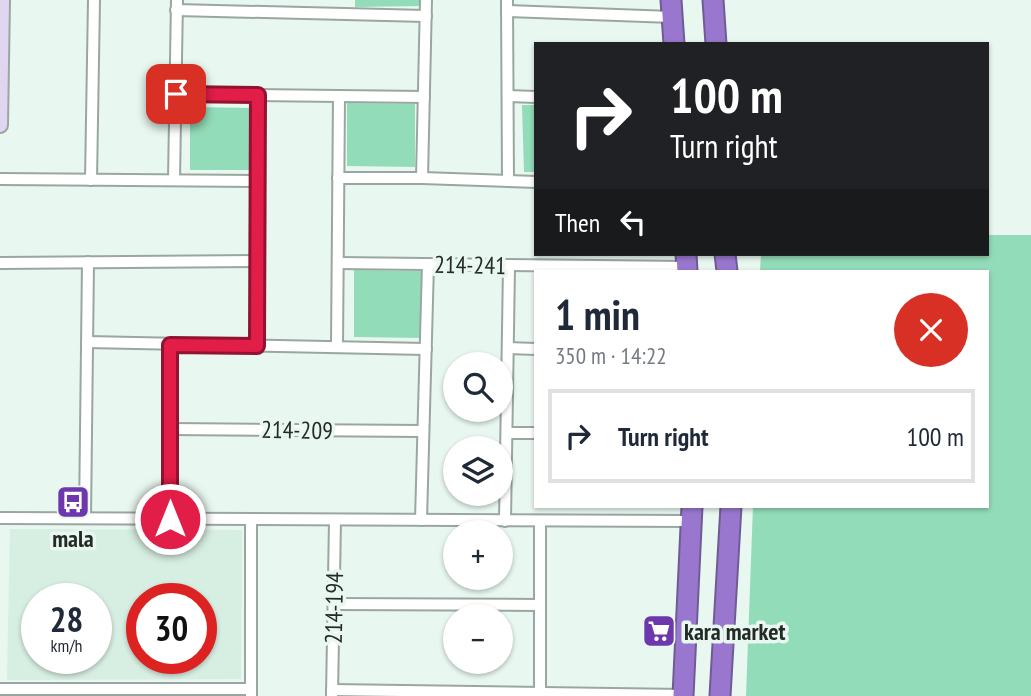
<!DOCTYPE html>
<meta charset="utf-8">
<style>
:root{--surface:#fff;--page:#f2f2f3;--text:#1f2937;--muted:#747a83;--line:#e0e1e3}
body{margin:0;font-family:"PT Sans Narrow",sans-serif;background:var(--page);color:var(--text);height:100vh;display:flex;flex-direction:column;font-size:26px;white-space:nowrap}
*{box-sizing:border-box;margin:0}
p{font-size:23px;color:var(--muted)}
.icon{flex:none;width:38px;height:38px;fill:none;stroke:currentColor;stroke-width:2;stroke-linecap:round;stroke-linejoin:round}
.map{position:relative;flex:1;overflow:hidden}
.drawer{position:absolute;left:534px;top:270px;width:455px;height:238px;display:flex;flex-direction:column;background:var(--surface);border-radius:0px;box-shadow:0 2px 5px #0004}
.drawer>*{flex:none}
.banner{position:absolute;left:534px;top:42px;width:455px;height:214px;border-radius:0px;box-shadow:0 2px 5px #0004;background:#202124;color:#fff;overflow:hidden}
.buttons{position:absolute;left:443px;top:352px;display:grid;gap:14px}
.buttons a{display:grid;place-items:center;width:70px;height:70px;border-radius:50%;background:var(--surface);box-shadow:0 2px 5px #0004;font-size:35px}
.speed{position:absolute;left:21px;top:583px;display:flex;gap:14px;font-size:35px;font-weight:700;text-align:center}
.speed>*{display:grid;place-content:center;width:91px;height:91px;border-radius:50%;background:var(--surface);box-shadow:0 2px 5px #0004;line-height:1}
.speed small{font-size:18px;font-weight:400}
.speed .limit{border:10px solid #d22;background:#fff;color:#111}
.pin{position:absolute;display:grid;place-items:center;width:60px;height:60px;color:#fff;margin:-30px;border-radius:14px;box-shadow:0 4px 10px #0006}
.me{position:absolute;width:77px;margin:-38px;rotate:0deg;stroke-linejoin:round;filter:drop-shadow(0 0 5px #0008)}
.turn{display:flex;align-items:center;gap:24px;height:147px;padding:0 21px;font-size:32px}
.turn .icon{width:91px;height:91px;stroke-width:2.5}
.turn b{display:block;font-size:49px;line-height:60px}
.then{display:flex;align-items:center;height:66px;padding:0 21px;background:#0003;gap:14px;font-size:26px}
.round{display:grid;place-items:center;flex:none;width:74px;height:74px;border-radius:37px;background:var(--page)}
.summary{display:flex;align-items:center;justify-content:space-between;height:119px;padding:0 21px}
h1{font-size:42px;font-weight:700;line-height:52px}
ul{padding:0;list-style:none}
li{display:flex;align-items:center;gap:21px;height:94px;margin:0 14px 10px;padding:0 7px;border:4px solid var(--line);border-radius:0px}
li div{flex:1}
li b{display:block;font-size:26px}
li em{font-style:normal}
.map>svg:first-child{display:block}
.built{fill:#d7eee2;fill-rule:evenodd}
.green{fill:#93dcb9}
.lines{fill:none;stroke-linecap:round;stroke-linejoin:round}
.street-casing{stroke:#99a7a0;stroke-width:14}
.secondary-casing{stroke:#99a7a0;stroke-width:18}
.highway-casing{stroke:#705c94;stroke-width:23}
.street{stroke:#fff;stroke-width:10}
.secondary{stroke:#e0d6f1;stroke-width:14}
.highway{stroke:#9977cf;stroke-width:19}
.route-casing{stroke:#92132f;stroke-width:18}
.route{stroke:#e11d48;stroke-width:12}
.labels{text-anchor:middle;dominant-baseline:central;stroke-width:7;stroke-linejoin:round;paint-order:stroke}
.street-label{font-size:24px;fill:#242a27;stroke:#e8f7ef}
.poi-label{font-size:24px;font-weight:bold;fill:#242a27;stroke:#e8f7ef}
</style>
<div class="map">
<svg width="1031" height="696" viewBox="0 0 1031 696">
<rect width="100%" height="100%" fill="#e8f7ef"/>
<!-- built -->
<path class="built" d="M 10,529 L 242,530 L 241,679 L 7,680 ZM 37,598 L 96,598 L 96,658 L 37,658 ZM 201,598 L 201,658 L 142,658 L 142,598 Z"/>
<!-- green -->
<g class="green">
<polygon points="355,0 423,0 423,6 355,7"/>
<polygon points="347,103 415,104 415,167 347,166"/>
<polygon points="522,105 535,105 535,172 524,172"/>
<polygon points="190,107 253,108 253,170 190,170"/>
<polygon points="987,235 1031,235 1031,696 746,696 753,506 987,506 987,271 760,271 761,254 987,254"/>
<polygon points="354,270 422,271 423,338 354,337"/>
</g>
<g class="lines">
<defs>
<g id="street">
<polyline points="507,0 508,181"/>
<polyline points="176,10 426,16"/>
<polyline points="507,11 672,17"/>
<polyline points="176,94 424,97"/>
<polyline points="508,96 536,97"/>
<polyline points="338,178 422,178 536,182"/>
<polyline points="422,178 426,0"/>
<polyline points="0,179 259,181"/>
<polyline points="91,180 94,0"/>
<polyline points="174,180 177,0"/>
<polyline points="0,263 258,261"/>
<polyline points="338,263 686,267"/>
<polyline points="87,342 426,349"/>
<polyline points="170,345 170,519"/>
<polyline points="257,346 258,95"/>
<polyline points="337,347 339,96"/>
<polyline points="508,348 536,349"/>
<polyline points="170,429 423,431"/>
<polyline points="507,433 536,433"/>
<polyline points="0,518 691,521"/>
<polyline points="85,518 88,262"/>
<polyline points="251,519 251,695"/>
<polyline points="421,520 428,264"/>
<polyline points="505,521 509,266"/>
<polyline points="540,521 540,692"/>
<polyline points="334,604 539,605"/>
<polyline points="0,689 251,689"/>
<polyline points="332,690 683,695"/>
<polyline points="332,696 335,520"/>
</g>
<polyline id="secondary" points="0,125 2,0"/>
<g id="highway">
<polyline points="671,0 674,44"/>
<polyline points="713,0 716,44"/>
<polyline points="686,254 687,271"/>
<polyline points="725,254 727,271"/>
<polyline points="683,696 692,506"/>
<polyline points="720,696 731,506"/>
</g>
</defs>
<!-- street casing -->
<use href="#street" class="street-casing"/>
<!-- secondary casing -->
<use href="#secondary" class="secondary-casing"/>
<!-- highway casing -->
<use href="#highway" class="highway-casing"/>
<!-- street -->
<use href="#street" class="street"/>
<!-- secondary -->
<use href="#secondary" class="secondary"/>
<!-- highway -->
<use href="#highway" class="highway"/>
</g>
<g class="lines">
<defs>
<polyline id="route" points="170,519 170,345 257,346 258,95 176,94"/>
</defs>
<!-- route casing -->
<use href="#route" class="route-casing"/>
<!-- route -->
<use href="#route" class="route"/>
</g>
<!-- icons -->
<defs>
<symbol id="bus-square" viewBox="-11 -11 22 22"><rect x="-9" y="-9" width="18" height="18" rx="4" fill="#6d37ad" stroke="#e8f7ef"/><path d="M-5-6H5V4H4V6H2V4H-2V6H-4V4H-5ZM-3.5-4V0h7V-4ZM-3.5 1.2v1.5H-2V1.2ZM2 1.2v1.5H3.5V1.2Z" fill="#fff"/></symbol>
<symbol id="supermarket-square" viewBox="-11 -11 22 22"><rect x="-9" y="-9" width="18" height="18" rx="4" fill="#6d37ad" stroke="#e8f7ef"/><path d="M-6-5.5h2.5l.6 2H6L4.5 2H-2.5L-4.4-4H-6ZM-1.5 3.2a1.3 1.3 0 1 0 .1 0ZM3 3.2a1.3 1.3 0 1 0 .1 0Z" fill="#fff"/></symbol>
</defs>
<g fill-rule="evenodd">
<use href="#bus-square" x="54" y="483" width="38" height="38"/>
<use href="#supermarket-square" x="640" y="612" width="38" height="38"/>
</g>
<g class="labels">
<!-- street labels -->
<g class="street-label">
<text transform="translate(470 265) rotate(1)">214-241</text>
<text transform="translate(297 430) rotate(1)">214-209</text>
<text transform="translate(334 608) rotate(-89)">214-194</text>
</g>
<!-- poi labels -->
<g class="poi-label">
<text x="73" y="538">mala</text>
<text x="684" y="631" text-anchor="start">kara market</text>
</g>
</g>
</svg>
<div class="buttons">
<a><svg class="icon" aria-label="search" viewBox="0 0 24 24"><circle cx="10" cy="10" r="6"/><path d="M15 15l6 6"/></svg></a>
<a><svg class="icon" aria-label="layers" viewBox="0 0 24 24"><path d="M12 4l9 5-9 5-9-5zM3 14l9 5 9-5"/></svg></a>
<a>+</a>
<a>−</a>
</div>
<div class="speed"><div>28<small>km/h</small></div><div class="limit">30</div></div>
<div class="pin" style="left:176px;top:94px;background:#d93025"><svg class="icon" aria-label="arrive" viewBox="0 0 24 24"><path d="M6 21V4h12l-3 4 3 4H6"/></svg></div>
<svg class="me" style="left:170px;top:519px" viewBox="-20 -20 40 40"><circle r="17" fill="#e11d48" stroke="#fff" stroke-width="3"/><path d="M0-11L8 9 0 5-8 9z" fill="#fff"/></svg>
<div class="banner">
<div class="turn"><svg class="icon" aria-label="right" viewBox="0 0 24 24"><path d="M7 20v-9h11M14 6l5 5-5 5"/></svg><div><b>100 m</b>Turn right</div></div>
<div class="then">Then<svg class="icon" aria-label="left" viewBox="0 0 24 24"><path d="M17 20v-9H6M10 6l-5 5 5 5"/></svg></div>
</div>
<section class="drawer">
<div class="summary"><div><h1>1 min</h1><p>350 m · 14:22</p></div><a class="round" style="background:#d93025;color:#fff"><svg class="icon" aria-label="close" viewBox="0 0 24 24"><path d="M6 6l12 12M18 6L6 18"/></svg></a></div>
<ul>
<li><svg class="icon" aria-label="right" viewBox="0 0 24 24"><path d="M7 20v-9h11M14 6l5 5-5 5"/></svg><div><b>Turn right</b></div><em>100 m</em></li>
</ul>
</section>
</div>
